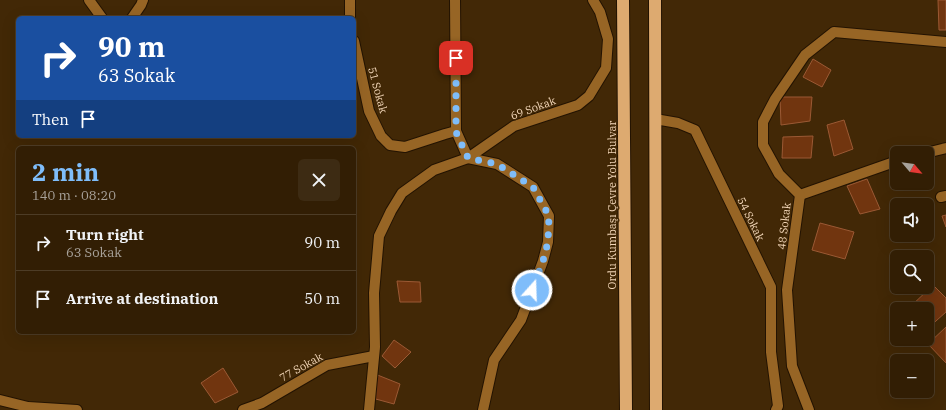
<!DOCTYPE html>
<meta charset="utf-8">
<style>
:root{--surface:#321e04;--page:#3d2b13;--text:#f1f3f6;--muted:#a8a29a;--line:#4d3c26;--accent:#7fbdfa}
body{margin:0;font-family:"IBM Plex Serif",serif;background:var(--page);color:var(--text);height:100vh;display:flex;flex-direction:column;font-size:15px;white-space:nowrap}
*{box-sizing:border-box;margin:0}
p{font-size:13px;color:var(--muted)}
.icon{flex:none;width:22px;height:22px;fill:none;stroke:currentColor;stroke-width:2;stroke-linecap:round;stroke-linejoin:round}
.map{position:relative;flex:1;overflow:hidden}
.drawer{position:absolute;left:16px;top:146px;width:340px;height:188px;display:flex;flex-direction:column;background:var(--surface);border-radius:6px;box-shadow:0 4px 16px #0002,0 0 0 1px var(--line)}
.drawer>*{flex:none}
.top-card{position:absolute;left:16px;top:16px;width:340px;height:122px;border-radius:6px;box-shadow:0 4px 16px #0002,0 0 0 1px var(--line);background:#1a4fa0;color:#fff;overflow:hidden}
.needle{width:26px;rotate:119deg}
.controls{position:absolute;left:890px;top:146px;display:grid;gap:8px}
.controls a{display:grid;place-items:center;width:44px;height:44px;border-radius:6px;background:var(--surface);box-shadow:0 4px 16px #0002,0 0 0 1px var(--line);font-size:20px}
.pin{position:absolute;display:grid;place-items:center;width:34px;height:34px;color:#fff;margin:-17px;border-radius:8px;box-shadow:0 2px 6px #0006}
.me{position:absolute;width:44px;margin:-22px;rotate:20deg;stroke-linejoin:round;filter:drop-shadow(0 0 3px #0008)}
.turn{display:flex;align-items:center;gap:14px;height:84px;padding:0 16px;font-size:18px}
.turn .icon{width:52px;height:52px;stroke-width:2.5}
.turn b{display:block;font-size:28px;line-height:34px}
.then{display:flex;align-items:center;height:38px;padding:0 16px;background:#0003;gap:8px;font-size:15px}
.round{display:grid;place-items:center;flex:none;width:42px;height:42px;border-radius:6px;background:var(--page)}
.head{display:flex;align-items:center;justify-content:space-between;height:68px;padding:0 16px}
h1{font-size:24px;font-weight:700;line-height:30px;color:var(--accent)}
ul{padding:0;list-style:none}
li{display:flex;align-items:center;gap:12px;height:56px;padding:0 16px;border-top:1px solid var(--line)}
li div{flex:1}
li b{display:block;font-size:15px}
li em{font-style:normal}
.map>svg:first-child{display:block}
.building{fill:#71350f;stroke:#9b5934}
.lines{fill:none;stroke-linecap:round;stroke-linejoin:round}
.minor-casing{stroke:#231302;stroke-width:12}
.highway-casing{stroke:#231302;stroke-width:14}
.minor{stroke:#976525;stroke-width:10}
.highway{stroke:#ddaa70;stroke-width:12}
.route{stroke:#7fbdfa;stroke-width:7;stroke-dasharray:0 12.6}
.labels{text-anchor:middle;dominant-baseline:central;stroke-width:3;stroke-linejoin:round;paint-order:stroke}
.street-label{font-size:11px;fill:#f2d6b8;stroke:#422806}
</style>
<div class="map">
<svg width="946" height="410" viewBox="0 0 946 410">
<rect width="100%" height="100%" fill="#422806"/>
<!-- building -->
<g class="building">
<polygon points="938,0 946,0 946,30 939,30"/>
<polygon points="813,59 831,70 822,87 803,77"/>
<polygon points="780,97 812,97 810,121 781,125"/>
<polygon points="844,120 853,149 834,156 827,125"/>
<polygon points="813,136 811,158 782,158 783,137"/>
<polygon points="867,179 880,209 860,214 847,186"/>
<polygon points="946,215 946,227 942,216"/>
<polygon points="820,223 854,232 845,259 812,250"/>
<polygon points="397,281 420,282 421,302 400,302"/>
<polygon points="933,285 946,298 946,312 927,329 927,309 908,309"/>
<polygon points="946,327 946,363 928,344"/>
<polygon points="394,340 411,352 395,368 382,356"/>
<polygon points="223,368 238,392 215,403 201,383"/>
<polygon points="375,374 400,384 394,404 372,398"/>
</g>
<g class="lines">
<defs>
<g id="minor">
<polyline points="89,0 102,18"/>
<polyline points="455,0 456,131 468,158 497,164 533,187 549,216 548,242 543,261 521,320 494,360 483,410"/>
<polyline points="132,18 141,5 143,0"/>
<polyline points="350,18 350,0"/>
<polyline points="354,41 369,111 381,136 390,145 405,147 445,134 456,131"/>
<polyline points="655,119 678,123 695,130 771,287 771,352 778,406 776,410"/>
<polyline points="926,153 946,148"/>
<polyline points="800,195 897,161"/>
<polyline points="941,197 946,196"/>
<polyline points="0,400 28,407 77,410"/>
<polyline points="243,410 262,403 327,365 374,356"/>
<polyline points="369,410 375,347 374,293 379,236 391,211 402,193 434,170 468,158 514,126 578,105 589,96 606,68 608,39 600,12 593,0"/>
<polyline points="809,410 792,366 787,290 800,195 779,174 763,145 763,122 775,99 805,55 834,32 946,42"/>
</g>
<g id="highway">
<polyline points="623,0 626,410"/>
<polyline points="655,0 656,410"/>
</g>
</defs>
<!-- minor casing -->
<use href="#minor" class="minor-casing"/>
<!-- highway casing -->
<use href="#highway" class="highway-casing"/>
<!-- minor -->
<use href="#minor" class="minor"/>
<!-- highway -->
<use href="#highway" class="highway"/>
</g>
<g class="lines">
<!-- route -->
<polyline class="route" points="456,58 456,132 468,158 497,164 533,187 549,216 548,242 543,261 532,290"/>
</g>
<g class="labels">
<!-- street labels -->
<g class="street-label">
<text transform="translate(378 90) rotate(75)">51 Sokak</text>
<text transform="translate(533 108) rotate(-20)">69 Sokak</text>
<text transform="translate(612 205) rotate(-90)">Ordu Kumbaşı Çevre Yolu Bulvar</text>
<text transform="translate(751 219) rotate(64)">54 Sokak</text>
<text transform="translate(784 226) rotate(-83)">48 Sokak</text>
<text transform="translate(301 367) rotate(-29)">77 Sokak</text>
</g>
</g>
</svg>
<div class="controls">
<a><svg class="needle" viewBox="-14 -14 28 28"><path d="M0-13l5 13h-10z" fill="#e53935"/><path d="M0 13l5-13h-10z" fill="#a8a29a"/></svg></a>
<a><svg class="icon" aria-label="sound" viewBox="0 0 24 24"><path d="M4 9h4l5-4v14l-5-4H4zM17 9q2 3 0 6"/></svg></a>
<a><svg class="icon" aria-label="search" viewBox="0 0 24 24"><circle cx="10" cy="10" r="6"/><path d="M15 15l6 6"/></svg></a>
<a>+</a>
<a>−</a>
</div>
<div class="pin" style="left:456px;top:58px;background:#d93025"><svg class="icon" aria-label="arrive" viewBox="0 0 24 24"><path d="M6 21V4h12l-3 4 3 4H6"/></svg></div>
<svg class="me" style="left:532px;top:290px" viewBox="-20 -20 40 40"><circle r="17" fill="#7fbdfa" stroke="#fff" stroke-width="3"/><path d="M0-11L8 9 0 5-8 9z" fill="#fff"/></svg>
<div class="top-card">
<div class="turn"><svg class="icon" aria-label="right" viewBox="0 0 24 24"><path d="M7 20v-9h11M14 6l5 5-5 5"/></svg><div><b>90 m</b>63 Sokak</div></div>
<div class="then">Then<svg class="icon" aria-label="arrive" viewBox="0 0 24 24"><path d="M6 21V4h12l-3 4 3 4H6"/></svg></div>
</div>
<section class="drawer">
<div class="head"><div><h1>2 min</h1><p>140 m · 08:20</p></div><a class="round"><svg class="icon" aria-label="close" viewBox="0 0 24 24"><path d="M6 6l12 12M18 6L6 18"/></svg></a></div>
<ul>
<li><svg class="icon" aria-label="right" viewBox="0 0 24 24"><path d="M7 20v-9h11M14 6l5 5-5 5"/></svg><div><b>Turn right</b><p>63 Sokak</p></div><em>90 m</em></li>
<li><svg class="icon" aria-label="arrive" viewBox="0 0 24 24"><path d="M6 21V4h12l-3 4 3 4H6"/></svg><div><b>Arrive at destination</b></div><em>50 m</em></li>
</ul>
</section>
</div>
